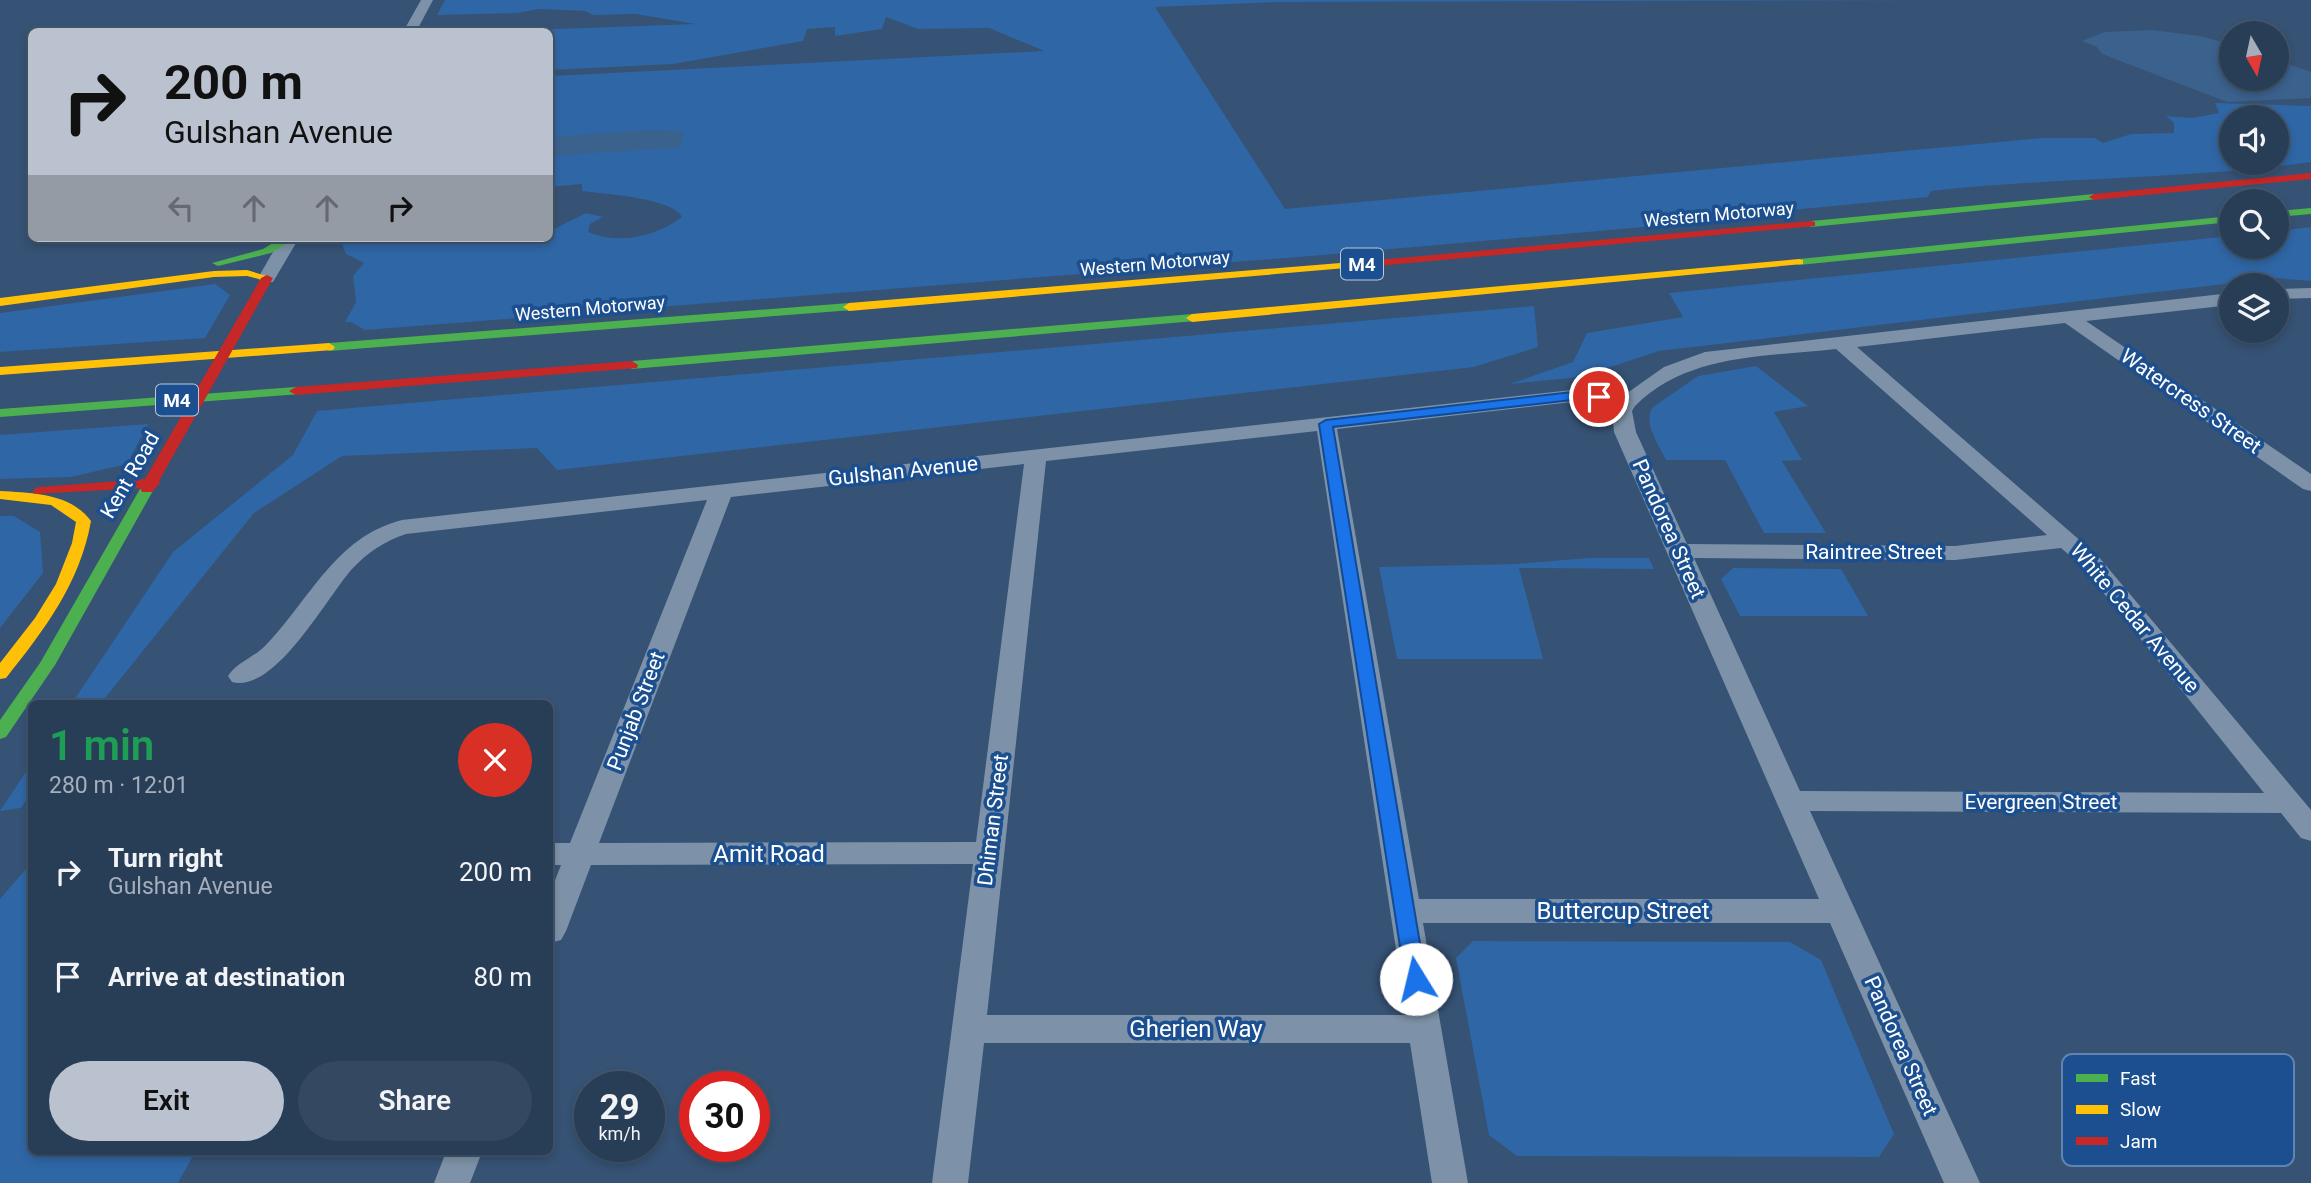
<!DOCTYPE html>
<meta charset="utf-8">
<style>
:root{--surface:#283e57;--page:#344961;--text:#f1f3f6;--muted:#a5aeba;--line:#44576d;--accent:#b9c2ce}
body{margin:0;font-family:Roboto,sans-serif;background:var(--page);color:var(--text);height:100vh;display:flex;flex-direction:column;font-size:26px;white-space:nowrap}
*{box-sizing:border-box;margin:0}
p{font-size:23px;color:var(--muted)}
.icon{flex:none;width:38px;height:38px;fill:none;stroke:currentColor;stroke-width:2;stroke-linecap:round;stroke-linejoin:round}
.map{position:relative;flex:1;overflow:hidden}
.drawer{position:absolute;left:28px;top:700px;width:525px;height:455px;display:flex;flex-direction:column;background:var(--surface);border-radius:10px;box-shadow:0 4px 10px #0003,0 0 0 2px var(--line)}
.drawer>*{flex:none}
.top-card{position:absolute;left:28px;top:28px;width:525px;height:214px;border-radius:10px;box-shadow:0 4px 10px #0003,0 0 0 2px var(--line);background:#b9c2ce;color:#111;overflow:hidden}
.needle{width:46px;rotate:171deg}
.fabs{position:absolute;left:2219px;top:21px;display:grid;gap:14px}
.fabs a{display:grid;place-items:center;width:70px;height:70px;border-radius:50%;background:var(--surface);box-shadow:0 4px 10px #0003,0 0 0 2px var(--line);font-size:35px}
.speed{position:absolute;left:574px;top:1071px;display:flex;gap:14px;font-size:35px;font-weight:700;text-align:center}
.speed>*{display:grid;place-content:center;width:91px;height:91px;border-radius:50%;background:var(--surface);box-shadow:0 4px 10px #0003,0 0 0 2px var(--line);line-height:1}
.speed small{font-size:18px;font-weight:400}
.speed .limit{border:10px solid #d22;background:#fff;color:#111}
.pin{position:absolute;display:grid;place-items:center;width:60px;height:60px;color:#fff;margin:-30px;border:4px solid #fff;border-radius:50%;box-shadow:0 2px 7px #0007}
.me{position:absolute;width:77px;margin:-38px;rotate:351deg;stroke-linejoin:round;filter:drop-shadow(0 0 5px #0008)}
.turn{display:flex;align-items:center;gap:24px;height:147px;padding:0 21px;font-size:32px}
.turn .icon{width:91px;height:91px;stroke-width:2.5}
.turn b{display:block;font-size:49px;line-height:60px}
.lanes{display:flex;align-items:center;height:66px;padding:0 21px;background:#0003;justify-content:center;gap:35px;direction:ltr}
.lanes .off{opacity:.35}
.round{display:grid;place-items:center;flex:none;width:74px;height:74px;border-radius:37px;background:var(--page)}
.head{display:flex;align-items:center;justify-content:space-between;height:119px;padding:0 21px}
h1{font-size:42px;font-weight:600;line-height:52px;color:#1e9e55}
.primary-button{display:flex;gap:14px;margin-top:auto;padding:14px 21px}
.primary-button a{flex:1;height:80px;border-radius:42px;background:var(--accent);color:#111;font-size:28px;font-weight:600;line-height:80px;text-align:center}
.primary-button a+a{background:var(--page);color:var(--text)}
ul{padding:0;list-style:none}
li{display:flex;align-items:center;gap:21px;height:105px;padding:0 21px}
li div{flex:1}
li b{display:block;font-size:26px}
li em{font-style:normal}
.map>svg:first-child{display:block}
.green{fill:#2f66a5;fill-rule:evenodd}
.water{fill:#3b618d}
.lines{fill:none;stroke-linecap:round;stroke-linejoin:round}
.street{fill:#7d92a8;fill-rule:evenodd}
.fast{fill:#4caf50;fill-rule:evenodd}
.slow{fill:#ffc107;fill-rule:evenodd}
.jam{fill:#c62828;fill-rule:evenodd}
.route{fill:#1a73e8;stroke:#114b97;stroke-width:2}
.labels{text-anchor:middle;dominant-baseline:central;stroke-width:7;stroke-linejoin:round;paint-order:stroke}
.far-street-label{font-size:18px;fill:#fff;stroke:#1b4f8f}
.shield{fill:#1b4f8f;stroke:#bbcadd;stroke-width:2}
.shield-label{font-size:19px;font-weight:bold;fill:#fff}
.street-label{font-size:21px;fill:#fff;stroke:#1b4f8f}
.near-street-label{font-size:24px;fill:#fff;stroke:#1b4f8f}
.key{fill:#1b4f8f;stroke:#5f84b1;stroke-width:2}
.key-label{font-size:19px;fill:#fff}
</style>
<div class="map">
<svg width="2311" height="1183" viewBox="0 0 2311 1183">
<rect width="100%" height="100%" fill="#365274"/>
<!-- green -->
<g class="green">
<path d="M 445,0 L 1975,0 L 1276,2 L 1155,7 L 1285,209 L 2042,138 L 2095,138 L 2103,143 L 2131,134 L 2174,133 L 2174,123 L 2166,116 L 2192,118 L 2219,113 L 2215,103 L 2311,106 L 2311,162 C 2185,180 2058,177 1931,191 L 1928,197 L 1748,214 L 1747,218 L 1311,256 L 365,330 L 351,322 L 345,322 L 356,302 L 353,276 L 364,263 L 346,254 L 340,238 L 550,238 L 550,231 L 586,213 L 603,217 L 590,224 L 588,232 C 619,245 655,237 682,217 C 673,198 604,194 582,191 L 582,184 L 550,187 L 550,76 L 1044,51 L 989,28 L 918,29 L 886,17 L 882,29 L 835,36 L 835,27 L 807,29 L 803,41 L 673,64 L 550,70 L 550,32 L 500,31 L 695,24 L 636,14 L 593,15 L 585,11 L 539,9 L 517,13 L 437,15 ZM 2231,117 L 2277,117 L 2277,163 L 2231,163 Z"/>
<polygon points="2311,227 2311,281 2275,278 1659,351 1580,377 1510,384 1573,362 1587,333 1683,317 1669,293 2231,236 2231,247 2277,247 2277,231"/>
<polygon points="215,284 230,295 205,338 0,352 0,313"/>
<polygon points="1534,306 1538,347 1474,367 557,470 537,448 342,456 254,513 101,703 72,703 173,552 293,455 317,411"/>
<path d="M 1756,366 L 1808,406 L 1774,412 L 1802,460 L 1782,461 L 1826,533 L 1764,533 L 1725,460 L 1666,460 C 1659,445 1642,423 1653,407 L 1698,376 Z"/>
<polygon points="148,424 127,464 71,477 0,479 0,435"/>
<polygon points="0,516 14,516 40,532 43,573 0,628"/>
<polygon points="1589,558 1649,558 1654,569 1519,568 1543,659 1397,659 1379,567 1515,564"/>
<polygon points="1733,568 1841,569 1868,616 1740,616 1721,579"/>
<polygon points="31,764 31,793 21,808 0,811"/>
<polygon points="31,863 32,1152 195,1152 178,1183 0,1183 0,899"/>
<polygon points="1473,941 1790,942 1821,960 1894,1134 1879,1157 1517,1156 1489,1135 1456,958"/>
</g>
<!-- water -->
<g class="water">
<polygon points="2152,30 2200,36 2231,44 2231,79 2277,79 2277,60 2311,72 2311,98 2227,102 2102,54 2097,47 2082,41 2105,32"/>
<polygon points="649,130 679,131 684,134 680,147 550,156 550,137"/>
</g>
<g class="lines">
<!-- street -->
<g class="street">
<polygon points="421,0 433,0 416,32 403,32"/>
<polygon points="281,238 299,238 273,282 261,282 258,278"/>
<polygon points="2311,288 2311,298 2277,299 2277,289"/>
<path d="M 2231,293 L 2231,305 L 2086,321 L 2311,474 L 2311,491 L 2303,489 L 2065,323 L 1857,347 L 2098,556 L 2311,810 L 2311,841 L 2301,838 L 2281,813 L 1810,811 L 1980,1183 L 1944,1183 L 1830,923 L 1423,923 L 1468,1183 L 1432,1183 L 1410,1043 L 984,1043 L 968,1183 L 932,1183 L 973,864 L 591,865 L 566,931 L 561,940 L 550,943 L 550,893 L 561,865 L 550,865 L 550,843 L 570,843 L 707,500 L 406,534 C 385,541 368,552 352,569 C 327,597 275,694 232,682 L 228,676 C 236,663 254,657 265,646 C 310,600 335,537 402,520 L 1572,390 L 1599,390 L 1623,396 L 1664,367 L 1705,352 ZM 1836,349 L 2047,535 L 1955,546 L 1687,544 L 1636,432 L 1632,411 L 1635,406 C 1688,353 1767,357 1836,349 ZM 1572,402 L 1599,402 L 1615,406 L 1612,411 L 1614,432 L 1819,899 L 1419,899 L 1337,429 ZM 1317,431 L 1406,1015 L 987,1015 L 1046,461 ZM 1024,464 L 976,842 L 599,843 L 731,497 ZM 2061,548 L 2082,566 L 2264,793 L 1800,791 L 1694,558 L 1955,560 Z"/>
<polygon points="446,1152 482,1152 470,1183 434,1183"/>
</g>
<!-- fast -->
<g class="fast">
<polygon points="2094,194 2098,195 2098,199 1811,227 1806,224 1811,221"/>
<polygon points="2311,208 2311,214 2277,217 2277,211"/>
<polygon points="2231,216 2231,222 1799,265 1793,262 1799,259"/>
<polygon points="281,238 295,238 271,253 218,266 212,263 263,249"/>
<polygon points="849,303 855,307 853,310 329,351 323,347 329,343"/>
<polygon points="1192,314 1198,318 1196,321 632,369 626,365 632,361"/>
<polygon points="296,387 303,391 301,394 0,417 0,409"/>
<polygon points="147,485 154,489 55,665 6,737 0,739 0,720 40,663 140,489"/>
</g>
<!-- slow -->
<g class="slow">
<polygon points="1799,259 1803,260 1803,264 1192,322 1186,318 1192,314"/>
<polygon points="1377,260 1383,263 1381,265 849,311 843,307 849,303"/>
<polygon points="247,270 273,278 267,281 247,276 214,277 0,306 0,298 214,271"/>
<polygon points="329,343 335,347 333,350 0,375 0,367"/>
<path d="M 0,491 C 33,493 70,493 91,521 C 80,583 45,629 6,678 L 0,679 L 0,663 L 35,618 L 56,584 L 72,543 L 76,522 L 51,505 L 0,499 Z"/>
</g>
<!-- jam -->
<g class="jam">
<polygon points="2311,173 2311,179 2094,200 2089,197 2094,194"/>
<polygon points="1811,221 1815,222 1815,226 1377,266 1371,263 1377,260"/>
<polygon points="267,275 273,278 159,481 160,483 152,492 142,492 140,488 35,494 33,491 35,488 40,487 145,479 261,278"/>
<polygon points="632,361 638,365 637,368 296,395 289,391 296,387"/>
</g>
</g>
<!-- route -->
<polygon class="route" points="1572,392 1599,393 1606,397 1599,401 1572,400 1333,427 1426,979 1423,985 1416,988 1408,985 1405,979 1319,424 1326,420"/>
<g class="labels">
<!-- far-street labels -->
<g class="far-street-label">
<text transform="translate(1719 214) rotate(-5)">Western Motorway</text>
<text transform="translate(1155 263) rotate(-5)">Western Motorway</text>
<text transform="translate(590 308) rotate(-5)">Western Motorway</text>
</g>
<!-- shield labels -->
<g class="shield">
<rect x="1341" y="248.5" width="42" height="31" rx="5"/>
<rect x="156" y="384.5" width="42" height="31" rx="5"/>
</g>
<g class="shield-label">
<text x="1362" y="264">M4</text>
<text x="177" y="400">M4</text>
</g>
<!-- street labels -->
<g class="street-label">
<text transform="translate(2191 401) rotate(35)">Watercress Street</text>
<text transform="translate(903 471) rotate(-6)">Gulshan Avenue</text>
<text transform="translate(130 475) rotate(-60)">Kent Road</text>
<text transform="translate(1669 529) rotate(66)">Pandorea Street</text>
<text x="1874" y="552">Raintree Street</text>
<text transform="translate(2135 618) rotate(50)">White Cedar Avenue</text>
<text transform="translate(636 711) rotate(-69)">Punjab Street</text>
<text x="2041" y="802">Evergreen Street</text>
<text transform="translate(993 820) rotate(-83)">Dhiman Street</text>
<text transform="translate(1901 1046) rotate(66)">Pandorea Street</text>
</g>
<!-- near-street labels -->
<g class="near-street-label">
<text x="769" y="854">Amit Road</text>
<text x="1623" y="911">Buttercup Street</text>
<text x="1196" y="1029">Gherien Way</text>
</g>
</g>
<!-- legend -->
<rect x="2062" y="1054" width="232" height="112" rx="10" class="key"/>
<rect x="2076" y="1074" width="32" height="8" fill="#4caf50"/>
<rect x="2076" y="1105" width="32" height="9" fill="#ffc107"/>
<rect x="2076" y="1137" width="32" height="8" fill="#c62828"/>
<g class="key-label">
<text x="2120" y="1085">Fast</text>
<text x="2120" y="1116">Slow</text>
<text x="2120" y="1148">Jam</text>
</g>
</svg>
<div class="fabs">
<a><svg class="needle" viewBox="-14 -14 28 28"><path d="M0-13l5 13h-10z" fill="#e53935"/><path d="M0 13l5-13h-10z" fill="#a5aeba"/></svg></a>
<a><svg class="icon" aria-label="sound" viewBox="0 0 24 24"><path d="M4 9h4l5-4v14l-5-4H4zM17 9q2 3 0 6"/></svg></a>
<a><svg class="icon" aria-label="search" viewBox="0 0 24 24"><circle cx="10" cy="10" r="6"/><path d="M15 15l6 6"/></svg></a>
<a><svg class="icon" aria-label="layers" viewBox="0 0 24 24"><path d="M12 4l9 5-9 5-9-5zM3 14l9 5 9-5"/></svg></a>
</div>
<div class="speed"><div>29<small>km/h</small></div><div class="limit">30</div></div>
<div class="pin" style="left:1599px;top:397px;background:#d93025"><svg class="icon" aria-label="arrive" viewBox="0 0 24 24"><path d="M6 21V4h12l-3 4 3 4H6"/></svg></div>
<svg class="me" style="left:1416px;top:979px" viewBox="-20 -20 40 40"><circle r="19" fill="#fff"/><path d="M0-13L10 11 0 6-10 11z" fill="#1a73e8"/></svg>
<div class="top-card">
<div class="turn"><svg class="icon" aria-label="right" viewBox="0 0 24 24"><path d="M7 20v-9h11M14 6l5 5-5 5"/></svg><div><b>200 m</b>Gulshan Avenue</div></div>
<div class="lanes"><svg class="icon off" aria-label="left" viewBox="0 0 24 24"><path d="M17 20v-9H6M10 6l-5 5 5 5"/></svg><svg class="icon off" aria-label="ahead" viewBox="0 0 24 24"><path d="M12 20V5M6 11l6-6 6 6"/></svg><svg class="icon off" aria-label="ahead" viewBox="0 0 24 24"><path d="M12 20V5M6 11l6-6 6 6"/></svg><svg class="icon" aria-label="right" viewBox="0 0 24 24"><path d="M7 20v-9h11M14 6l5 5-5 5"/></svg></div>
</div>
<section class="drawer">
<div class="head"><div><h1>1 min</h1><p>280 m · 12:01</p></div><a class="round" style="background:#d93025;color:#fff"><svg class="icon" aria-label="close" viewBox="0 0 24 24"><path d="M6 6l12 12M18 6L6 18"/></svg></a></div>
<ul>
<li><svg class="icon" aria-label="right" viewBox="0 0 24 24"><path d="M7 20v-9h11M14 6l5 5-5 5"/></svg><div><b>Turn right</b><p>Gulshan Avenue</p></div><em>200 m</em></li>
<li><svg class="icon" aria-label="arrive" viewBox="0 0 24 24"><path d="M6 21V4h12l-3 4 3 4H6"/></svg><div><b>Arrive at destination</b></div><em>80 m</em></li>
</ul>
<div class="primary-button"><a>Exit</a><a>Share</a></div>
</section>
</div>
